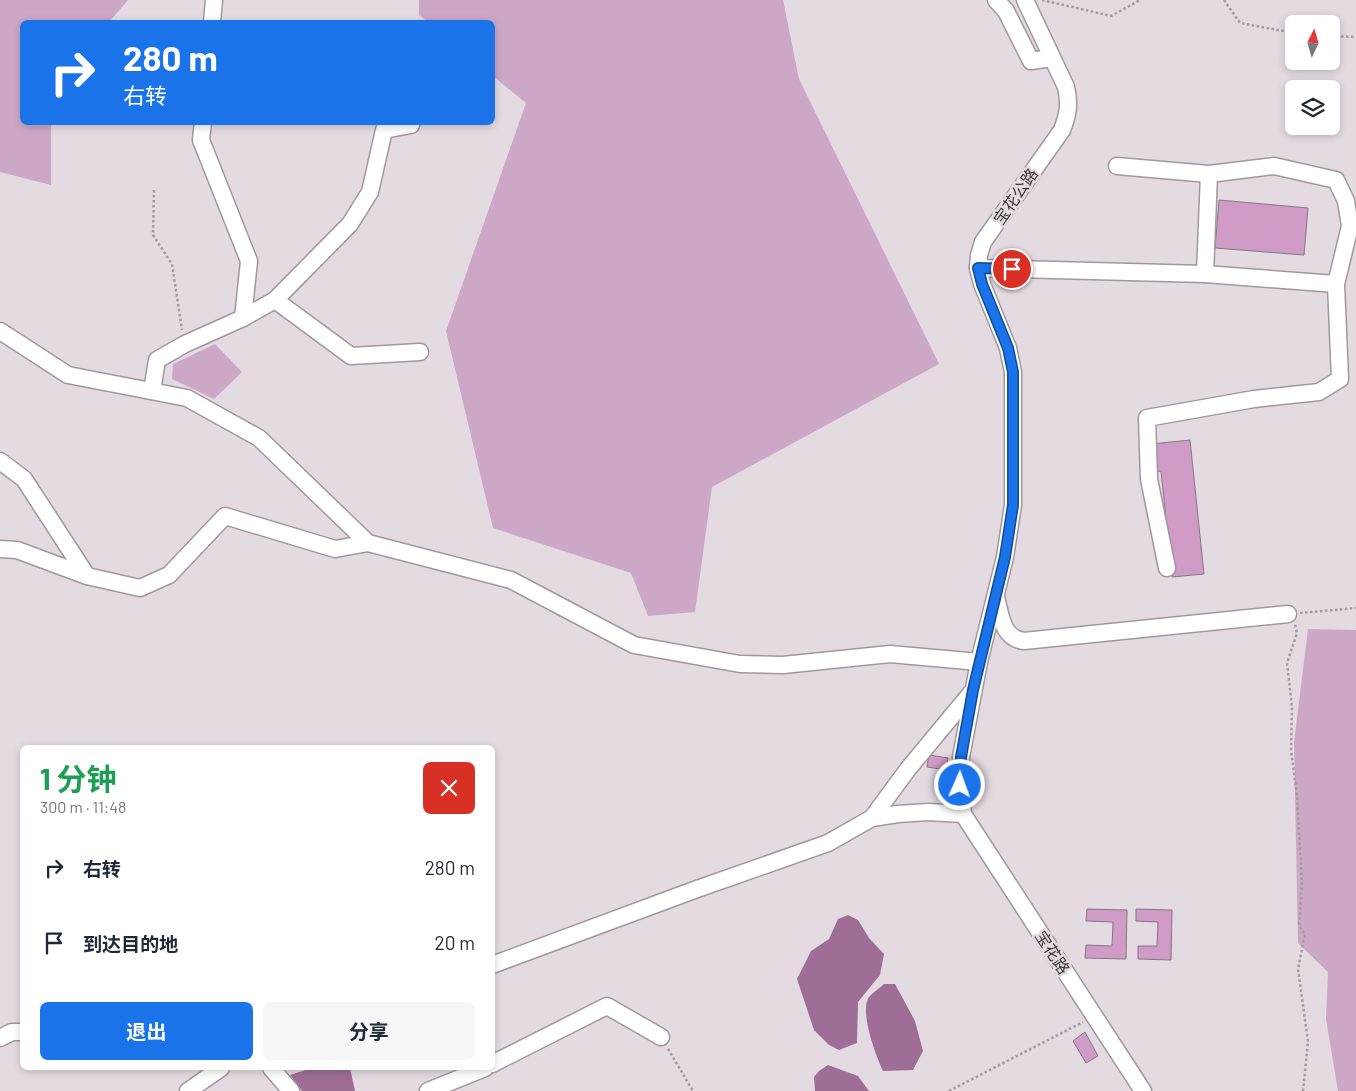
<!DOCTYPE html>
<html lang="zh">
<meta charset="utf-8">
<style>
:root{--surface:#fff;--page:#f6f6f7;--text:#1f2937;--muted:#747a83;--accent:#1a73e8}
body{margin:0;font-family:Barlow,"Noto Sans SC",sans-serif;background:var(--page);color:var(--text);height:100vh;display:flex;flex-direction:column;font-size:19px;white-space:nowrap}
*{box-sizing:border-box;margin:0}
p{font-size:16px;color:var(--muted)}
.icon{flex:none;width:28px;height:28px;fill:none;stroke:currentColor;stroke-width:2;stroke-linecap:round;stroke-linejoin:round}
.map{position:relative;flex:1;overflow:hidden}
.drawer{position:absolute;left:20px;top:745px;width:475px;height:325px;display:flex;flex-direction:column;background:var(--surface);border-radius:8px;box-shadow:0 2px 8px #0003}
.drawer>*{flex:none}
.guide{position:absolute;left:20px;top:20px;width:475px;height:105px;border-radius:8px;box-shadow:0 2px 8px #0003;background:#1a73e8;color:#fff;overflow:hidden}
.needle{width:32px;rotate:5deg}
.fabs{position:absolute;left:1285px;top:15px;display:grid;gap:10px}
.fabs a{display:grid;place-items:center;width:55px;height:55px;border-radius:8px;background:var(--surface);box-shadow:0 2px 8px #0003;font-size:25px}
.pin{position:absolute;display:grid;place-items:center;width:42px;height:42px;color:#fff;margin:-21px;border:2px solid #fff;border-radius:50%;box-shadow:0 1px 5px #0007}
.me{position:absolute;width:55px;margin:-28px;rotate:2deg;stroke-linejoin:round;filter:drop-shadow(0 0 4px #0008)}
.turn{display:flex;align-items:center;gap:18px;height:105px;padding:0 20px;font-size:22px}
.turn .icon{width:65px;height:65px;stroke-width:2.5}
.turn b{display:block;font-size:35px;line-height:42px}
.round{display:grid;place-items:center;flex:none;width:52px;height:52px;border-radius:8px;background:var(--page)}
.overview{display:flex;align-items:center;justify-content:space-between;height:85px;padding:0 20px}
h1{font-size:30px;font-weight:700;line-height:38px;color:#1e9e55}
.action{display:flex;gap:10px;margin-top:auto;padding:10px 20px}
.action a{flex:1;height:58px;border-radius:8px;background:var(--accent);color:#fff;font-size:20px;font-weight:700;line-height:58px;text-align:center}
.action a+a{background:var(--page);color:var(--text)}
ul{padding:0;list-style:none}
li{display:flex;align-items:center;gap:15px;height:75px;padding:0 20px}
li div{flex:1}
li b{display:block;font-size:19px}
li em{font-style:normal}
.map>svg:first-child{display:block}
.green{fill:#cda8c6}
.water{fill:#9f6e97}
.building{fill:#d09bc6;stroke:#827980}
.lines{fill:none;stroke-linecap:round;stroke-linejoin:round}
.minor-casing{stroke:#a1989f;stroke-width:19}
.path{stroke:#a19aa0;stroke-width:2.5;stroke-dasharray:2.5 2.5;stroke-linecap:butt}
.minor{stroke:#fff;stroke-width:16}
.route-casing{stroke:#114b97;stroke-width:12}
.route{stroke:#1a73e8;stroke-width:9}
.labels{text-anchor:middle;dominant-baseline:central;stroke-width:5;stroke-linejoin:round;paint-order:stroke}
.street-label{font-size:16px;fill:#3b373a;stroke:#e4dbe2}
</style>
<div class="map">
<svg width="1356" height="1091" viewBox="0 0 1356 1091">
<rect width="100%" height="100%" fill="#e4dbe2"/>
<!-- green -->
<g class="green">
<polygon points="0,0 128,0 109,22 22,22 22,122 51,123 51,185 0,172"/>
<polygon points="419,0 783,0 799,79 939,364 712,487 695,612 648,616 631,573 493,528 446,331 526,103 493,76 492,22 428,22 419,15"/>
<polygon points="215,344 242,372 214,399 172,379 173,364"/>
<polygon points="1308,629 1356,630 1356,1091 1338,1091 1326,1019 1328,972 1298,943 1294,742"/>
</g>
<!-- water -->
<g class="water">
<polygon points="848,915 858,920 869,938 884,954 880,975 858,1002 857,1043 839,1050 829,1045 814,1030 797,979 811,951 829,939 838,919"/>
<path d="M 884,984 L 895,984 L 915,1021 L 923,1051 L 913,1070 L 883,1071 C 876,1056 859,1011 869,997 C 873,992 880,988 884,984 Z"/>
<polygon points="828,1065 858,1076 869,1091 815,1091 814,1077 819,1071"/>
<polygon points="312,1068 350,1068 355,1091 302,1091 290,1075"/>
</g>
<!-- building -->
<g class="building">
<polygon points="1219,200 1308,208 1304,255 1215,248"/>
<polygon points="1190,440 1204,574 1172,577 1161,471 1155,472 1152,444"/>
<polygon points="929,755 948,758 946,770 927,767"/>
<polygon points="1087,909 1127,910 1126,959 1085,958 1086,945 1112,946 1113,922 1086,921"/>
<polygon points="1136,909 1172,910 1171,960 1138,959 1138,946 1157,946 1158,922 1136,921"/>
<polygon points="1085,1032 1098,1056 1086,1063 1073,1041"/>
</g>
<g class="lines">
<defs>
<g id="minor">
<polyline points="996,0 1006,11 1031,61 1052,58"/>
<path d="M 1025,0 L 1066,87 C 1070,103 1068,115 1062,130 L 983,242 L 979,255 L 978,268 L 982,284 L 1008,348 L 1013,372 L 1013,505 L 1005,557 L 979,662 L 961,757 L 960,785 L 963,814 L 1143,1091"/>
<polyline points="212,22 214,0"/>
<polyline points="1117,166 1209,174 1274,166 1336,180 1346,201 1350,226 1336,284 1340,379 1319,392 1254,399 1147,418 1149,479 1167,568"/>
<polyline points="978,268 1205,274 1336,284"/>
<polyline points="1205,274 1209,174"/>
<polyline points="275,300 350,224 370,192 384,130 411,125"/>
<polyline points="243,318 275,300 351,356 420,352"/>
<polyline points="0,331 68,375 187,398 259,438 368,543 511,580 634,645 740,664 783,665 890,654 979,662"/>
<polyline points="152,391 157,360 185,344 243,318 249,261 201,140 203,122"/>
<polyline points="0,461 24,479 87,576 140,588 169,575 225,516 335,549 368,543"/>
<polyline points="0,549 17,550 87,576"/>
<path d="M 996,597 C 1001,616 1002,638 1024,641 L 1288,614"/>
<polyline points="872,818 908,769 971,693"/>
<polyline points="492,965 697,889 828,843 872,818 898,814 928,812 963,814"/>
<polyline points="0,1038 12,1032 22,1032"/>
<polyline points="492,1064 607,1006 661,1037"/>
<polyline points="271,1068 291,1091"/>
<polyline points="188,1091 221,1068"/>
<polyline points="428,1091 485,1068"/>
</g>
</defs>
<!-- minor casing -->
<use href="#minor" class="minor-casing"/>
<!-- path -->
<g class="path">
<polyline points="1042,0 1111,16 1140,0"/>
<polyline points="1224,0 1240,23 1294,33"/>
<polyline points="1331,36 1356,37"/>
<polyline points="154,190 153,235 172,264 182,330"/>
<polyline points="1300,613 1356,608"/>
<polyline points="1295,625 1297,633 1287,663 1292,707 1291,750 1297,796 1302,884 1299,926 1305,934 1298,969 1308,1042 1303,1091"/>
<polyline points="668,1049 693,1091"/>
<polyline points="949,1091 1083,1022"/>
</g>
<!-- minor -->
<use href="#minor" class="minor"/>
</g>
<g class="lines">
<defs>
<polyline id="route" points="960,785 961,757 973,690 1005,557 1013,505 1013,372 1008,348 982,284 978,268 1012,269"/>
</defs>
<!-- route casing -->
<use href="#route" class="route-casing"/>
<!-- route -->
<use href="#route" class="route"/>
</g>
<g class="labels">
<!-- street labels -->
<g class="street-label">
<text transform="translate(1015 196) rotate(-55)">宝花公路</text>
<text transform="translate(1053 952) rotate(57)">宝花路</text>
</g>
</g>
</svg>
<div class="fabs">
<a><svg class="needle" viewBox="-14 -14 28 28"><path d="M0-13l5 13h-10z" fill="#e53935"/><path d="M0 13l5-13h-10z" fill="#747a83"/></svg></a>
<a><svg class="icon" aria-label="layers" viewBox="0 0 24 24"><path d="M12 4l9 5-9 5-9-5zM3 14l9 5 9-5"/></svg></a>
</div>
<div class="pin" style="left:1012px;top:269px;background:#d93025"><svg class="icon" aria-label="arrive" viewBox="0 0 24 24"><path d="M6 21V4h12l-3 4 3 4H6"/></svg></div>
<svg class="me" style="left:960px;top:785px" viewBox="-20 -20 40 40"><circle r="17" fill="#1a73e8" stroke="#fff" stroke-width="3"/><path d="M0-11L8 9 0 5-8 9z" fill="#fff"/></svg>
<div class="guide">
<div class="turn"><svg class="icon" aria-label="right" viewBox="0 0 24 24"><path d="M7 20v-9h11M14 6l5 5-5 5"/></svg><div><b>280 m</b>右转</div></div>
</div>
<section class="drawer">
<div class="overview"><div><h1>1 分钟</h1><p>300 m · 11:48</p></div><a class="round" style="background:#d93025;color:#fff"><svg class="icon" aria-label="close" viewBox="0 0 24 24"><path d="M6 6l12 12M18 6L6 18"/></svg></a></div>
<ul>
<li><svg class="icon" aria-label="right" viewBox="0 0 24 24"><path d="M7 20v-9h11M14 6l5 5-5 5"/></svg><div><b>右转</b></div><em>280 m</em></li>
<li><svg class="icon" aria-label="arrive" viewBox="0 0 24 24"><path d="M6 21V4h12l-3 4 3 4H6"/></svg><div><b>到达目的地</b></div><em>20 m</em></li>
</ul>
<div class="action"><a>退出</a><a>分享</a></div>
</section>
</div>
